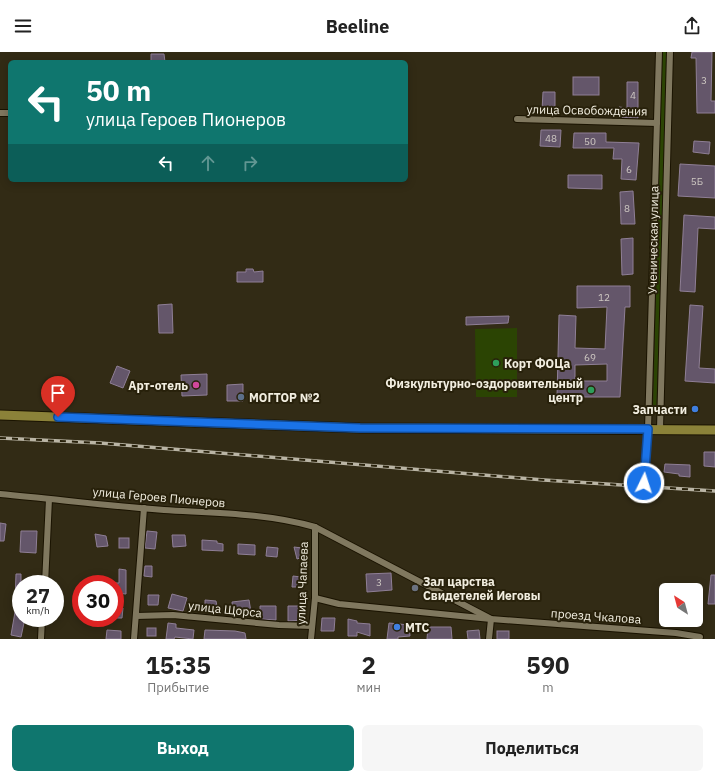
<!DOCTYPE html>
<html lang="ru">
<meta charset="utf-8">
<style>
:root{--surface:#fff;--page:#f6f6f6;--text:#222;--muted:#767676;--accent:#0f766e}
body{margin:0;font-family:"IBM Plex Sans",sans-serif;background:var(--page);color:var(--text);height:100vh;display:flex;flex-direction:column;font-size:15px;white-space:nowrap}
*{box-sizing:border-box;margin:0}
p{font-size:13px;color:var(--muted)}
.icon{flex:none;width:22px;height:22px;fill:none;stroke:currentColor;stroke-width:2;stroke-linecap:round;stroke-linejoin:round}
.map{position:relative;height:587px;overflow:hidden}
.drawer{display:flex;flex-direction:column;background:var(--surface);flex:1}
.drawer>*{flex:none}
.banner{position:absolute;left:8px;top:8px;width:400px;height:122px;border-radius:6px;box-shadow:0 2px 10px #0003;background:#0f766e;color:#fff;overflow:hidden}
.needle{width:26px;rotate:324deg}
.controls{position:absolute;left:659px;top:531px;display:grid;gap:8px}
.controls a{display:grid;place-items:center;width:44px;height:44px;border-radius:6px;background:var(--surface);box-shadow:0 2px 10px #0003;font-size:20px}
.speed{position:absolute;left:12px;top:523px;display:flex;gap:8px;font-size:20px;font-weight:700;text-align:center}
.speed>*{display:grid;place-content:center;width:52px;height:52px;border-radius:50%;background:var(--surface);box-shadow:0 2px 10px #0003;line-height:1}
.speed small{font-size:10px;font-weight:400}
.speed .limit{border:6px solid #d22;background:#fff;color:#111}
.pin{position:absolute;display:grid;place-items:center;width:34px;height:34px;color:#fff;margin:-41px -17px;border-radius:50% 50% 50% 0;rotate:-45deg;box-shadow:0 0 4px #0007}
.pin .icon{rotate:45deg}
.me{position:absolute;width:44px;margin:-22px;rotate:4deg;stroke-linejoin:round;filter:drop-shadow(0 0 3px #0008)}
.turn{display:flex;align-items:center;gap:14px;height:84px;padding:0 12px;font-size:18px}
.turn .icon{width:52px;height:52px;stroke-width:2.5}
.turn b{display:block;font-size:28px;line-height:34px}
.lanes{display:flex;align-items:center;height:38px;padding:0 12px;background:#0003;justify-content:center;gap:20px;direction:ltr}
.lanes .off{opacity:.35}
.eta{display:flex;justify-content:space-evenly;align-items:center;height:68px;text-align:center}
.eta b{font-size:24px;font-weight:800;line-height:28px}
.cta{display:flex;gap:8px;margin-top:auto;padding:8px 12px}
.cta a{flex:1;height:46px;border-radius:6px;background:var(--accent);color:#fff;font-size:16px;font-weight:800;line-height:46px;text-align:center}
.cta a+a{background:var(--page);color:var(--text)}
header{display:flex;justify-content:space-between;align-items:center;height:52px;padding:0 12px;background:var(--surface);font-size:18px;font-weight:800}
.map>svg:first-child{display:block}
.green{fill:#2b4403}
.building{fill:#64566a;stroke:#8f7f96;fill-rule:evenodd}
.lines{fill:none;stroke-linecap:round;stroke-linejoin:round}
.minor-casing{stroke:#1a1301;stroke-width:8}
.primary-casing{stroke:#1a1301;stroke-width:11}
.minor{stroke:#80785f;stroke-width:6}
.primary{stroke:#8b8239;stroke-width:9}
.rail-casing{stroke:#bab5a5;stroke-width:3.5}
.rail{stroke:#28210b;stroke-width:2;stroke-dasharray:6;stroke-linecap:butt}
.route-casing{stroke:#114b97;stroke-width:10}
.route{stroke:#1a73e8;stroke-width:7}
.leisure-dot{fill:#2e9e5b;stroke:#28210b;stroke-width:1.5}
.hotel-dot{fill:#d1479c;stroke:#28210b;stroke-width:1.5}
.service-dot{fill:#5c6f8a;stroke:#28210b;stroke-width:1.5}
.shop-dot{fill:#3f7fe0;stroke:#28210b;stroke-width:1.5}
.worship-dot{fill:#6b7280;stroke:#28210b;stroke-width:1.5}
.labels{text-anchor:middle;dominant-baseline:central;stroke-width:4;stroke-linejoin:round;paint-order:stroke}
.number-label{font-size:10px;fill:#cec8c2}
.street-label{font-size:12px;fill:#f2eee0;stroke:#28210b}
.poi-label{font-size:12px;font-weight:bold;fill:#f2eee0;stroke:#28210b;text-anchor:start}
</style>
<header><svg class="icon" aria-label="menu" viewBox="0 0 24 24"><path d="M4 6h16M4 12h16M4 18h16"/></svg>Beeline<svg class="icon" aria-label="share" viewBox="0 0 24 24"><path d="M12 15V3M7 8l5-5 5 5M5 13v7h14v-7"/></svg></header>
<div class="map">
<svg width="715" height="587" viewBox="0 0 715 587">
<rect width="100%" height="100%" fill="#322b15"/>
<!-- green -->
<g class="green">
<polygon points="662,0 667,0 667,76 656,361 653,361"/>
<polygon points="517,276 517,345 476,345 475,277"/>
</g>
<!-- building -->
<g class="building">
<polygon points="692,0 712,0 711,49 715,49 715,61 697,61 696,6 691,6"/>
<polygon points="151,2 164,2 165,10 151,10"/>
<rect x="573" y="25" width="26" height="18"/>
<polygon points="627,30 638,30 638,66 618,65 619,55 627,56"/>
<polygon points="543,40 555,40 555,58 542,58"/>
<polygon points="541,78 561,78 560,95 540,94"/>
<polygon points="574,81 606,81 606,90 639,91 636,128 621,127 622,107 613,107 614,96 573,96"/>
<polygon points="694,89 710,90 709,102 693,100"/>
<polygon points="680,112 715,114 715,146 678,144"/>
<polygon points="568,123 602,123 602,137 568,136"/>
<polygon points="633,139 635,172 621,172 620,140"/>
<polygon points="684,163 715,165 715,177 698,176 695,240 680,239"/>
<polygon points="633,186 633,222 622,223 621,187"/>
<polygon points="246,217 253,217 254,220 263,219 263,230 237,230 237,220 246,220"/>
<path d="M 577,234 L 630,234 L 630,255 L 625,255 L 620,345 L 557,345 L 559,263 L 576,264 L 575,296 L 605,297 L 607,255 L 577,256 ZM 607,312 L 607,329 L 575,329 L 575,313 Z"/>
<polygon points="172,252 173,281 159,281 158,253"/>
<polygon points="690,253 703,254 699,316 715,317 715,331 685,329"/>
<polygon points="509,264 508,271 466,273 466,265"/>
<polygon points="117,314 130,319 123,336 110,331"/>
<polygon points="207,322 207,343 182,344 181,323"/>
<polygon points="243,332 243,349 227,349 227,333"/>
<polygon points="704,400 715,400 715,415 704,414"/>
<polygon points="665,412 690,413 690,425 679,424 679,422 664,420"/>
<polygon points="0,471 6,472 4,489 0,489"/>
<polygon points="21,479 37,479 36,501 20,500"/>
<polygon points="147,479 157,480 155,497 145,496"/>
<polygon points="95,482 106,484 108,494 97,495"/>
<polygon points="172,483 185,483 186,494 173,495"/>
<rect x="119" y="486" width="10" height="10"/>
<polygon points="202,488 217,489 217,491 223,492 223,499 202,498"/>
<polygon points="238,492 255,493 255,503 238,502"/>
<polygon points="267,495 278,496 277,505 266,504"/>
<polygon points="294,495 302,496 303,505 297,507"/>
<polygon points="145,514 152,514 152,525 144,524"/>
<polygon points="119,517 126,518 126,542 115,541 115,531 119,531"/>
<polygon points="391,521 392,538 367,540 366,522"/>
<polygon points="16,522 21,522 21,549 15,549"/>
<polygon points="711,523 715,523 715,552 708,552"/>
<polygon points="293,524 301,525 300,535 292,535"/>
<polygon points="172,542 187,546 183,559 168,556"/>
<polygon points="148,543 159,543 158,553 148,553"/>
<polygon points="205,548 216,549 218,560 205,559"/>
<polygon points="249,548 251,560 233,562 232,550"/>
<polygon points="260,554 276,554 276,568 260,567"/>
<polygon points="288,554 304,554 304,568 288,569"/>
<polygon points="115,555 123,556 122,566 115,566"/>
<polygon points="15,560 21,561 21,566 25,566 21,585 11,583"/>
<polygon points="322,566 335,566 334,579 321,579"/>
<polygon points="348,567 357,569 357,571 370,572 370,584 357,580 357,584 348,584"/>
<polygon points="168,571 176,572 176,576 194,578 193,587 175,585 174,587 166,587"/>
<polygon points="389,571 409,573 410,584 398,585 398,587 387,587"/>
<polygon points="428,575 451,575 452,587 427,587"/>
<rect x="147" y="576" width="9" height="8"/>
<polygon points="107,578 121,579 121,587 106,587"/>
<polygon points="205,578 235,579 245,581 246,587 204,587"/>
<polygon points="479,578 480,587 468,587 467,579"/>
<rect x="497" y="579" width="12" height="8"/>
</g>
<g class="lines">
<defs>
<g id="minor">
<polyline points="0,61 10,61"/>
<polyline points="517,67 657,71"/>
<polyline points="660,377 670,0"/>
<polyline points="644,431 648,377 659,0"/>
<path d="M 0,442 C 55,447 109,454 164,458 C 213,461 267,461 315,475 L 491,567 L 676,581 L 700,585 L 699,587"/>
<polyline points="45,532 49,447"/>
<polyline points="315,546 339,552 491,567 489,587"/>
<polyline points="136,564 173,563 279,573 312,574"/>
<polyline points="41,587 42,566"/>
<polyline points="134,587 144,456"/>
<polyline points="311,587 315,546 315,475"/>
</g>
<polyline id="primary" points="0,363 360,376 715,378"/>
</defs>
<!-- minor casing -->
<use href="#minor" class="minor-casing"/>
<!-- primary casing -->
<use href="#primary" class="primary-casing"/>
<!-- minor -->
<use href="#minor" class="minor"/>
<!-- primary -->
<use href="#primary" class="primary"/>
<defs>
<polyline id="rail" points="0,386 100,391 544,428 715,439"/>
</defs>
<!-- rail casing -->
<use href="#rail" class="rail-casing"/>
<!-- rail -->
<use href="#rail" class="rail"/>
</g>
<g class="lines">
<defs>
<polyline id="route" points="58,365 360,376 648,377 644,431"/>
</defs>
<!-- route casing -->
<use href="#route" class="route-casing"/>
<!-- route -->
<use href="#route" class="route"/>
</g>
<!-- markers -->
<g class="leisure-dot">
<circle cx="496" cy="311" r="4"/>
<circle cx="591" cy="338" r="4"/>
</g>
<circle class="hotel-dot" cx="196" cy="333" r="4"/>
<circle class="service-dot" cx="241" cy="345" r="4"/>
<g class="shop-dot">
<circle cx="695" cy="357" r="4"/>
<circle cx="397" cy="575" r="4"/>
</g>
<circle class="worship-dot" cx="415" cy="536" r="4"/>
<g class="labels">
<!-- number labels -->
<g class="number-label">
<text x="704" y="28">3</text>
<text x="633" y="43">4</text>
<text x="551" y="86">48</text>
<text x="590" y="89">50</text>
<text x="629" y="117">6</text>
<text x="697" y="129">5Б</text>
<text x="627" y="156">8</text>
<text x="604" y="245">12</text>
<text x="590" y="305">69</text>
<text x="379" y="530">3</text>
</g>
<!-- street labels -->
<g class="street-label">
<text transform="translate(587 58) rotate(1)">улица Освобождения</text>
<text transform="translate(653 188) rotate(-89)">Ученическая улица</text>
<text transform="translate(159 445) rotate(5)">улица Героев Пионеров</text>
<text transform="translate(302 531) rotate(-88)">улица Чапаева</text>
<text transform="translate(225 557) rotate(6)">улица Щорса</text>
<text transform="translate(596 564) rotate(4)">проезд Чкалова</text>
</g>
<!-- poi labels -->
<g class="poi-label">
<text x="504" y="311">Корт ФОЦа</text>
<text x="583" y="331" text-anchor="end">Физкультурно-оздоровительный<tspan x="583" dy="14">центр</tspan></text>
<text x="188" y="333" text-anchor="end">Арт-отель</text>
<text x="249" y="345">МОГТОР №2</text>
<text x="687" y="357" text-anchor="end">Запчасти</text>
<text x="423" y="529">Зал царства<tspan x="423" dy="14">Свидетелей Иеговы</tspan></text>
<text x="405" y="575">МТС</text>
</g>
</g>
</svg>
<div class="controls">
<a><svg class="needle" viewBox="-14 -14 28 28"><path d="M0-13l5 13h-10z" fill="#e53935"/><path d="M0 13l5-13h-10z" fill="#767676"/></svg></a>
</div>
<div class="speed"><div>27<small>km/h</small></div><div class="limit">30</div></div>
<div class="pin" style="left:58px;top:365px;background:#d93025"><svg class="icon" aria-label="arrive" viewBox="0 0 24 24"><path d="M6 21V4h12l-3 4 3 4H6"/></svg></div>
<svg class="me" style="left:644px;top:431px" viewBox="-20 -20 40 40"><circle r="17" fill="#1a73e8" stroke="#fff" stroke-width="3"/><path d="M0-11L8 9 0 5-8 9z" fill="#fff"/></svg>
<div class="banner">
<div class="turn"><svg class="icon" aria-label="left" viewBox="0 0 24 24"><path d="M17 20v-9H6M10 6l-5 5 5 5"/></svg><div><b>50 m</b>улица Героев Пионеров</div></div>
<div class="lanes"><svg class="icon" aria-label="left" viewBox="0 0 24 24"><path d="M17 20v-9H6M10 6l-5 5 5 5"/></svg><svg class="icon off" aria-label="ahead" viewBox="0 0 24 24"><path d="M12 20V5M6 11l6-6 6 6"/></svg><svg class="icon off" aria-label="right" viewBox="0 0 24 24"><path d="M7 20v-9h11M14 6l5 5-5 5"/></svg></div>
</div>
</div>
<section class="drawer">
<div class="eta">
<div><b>15:35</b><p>Прибытие</p></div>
<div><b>2</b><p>мин</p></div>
<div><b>590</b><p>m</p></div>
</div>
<div class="cta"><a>Выход</a><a>Поделиться</a></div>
</section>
